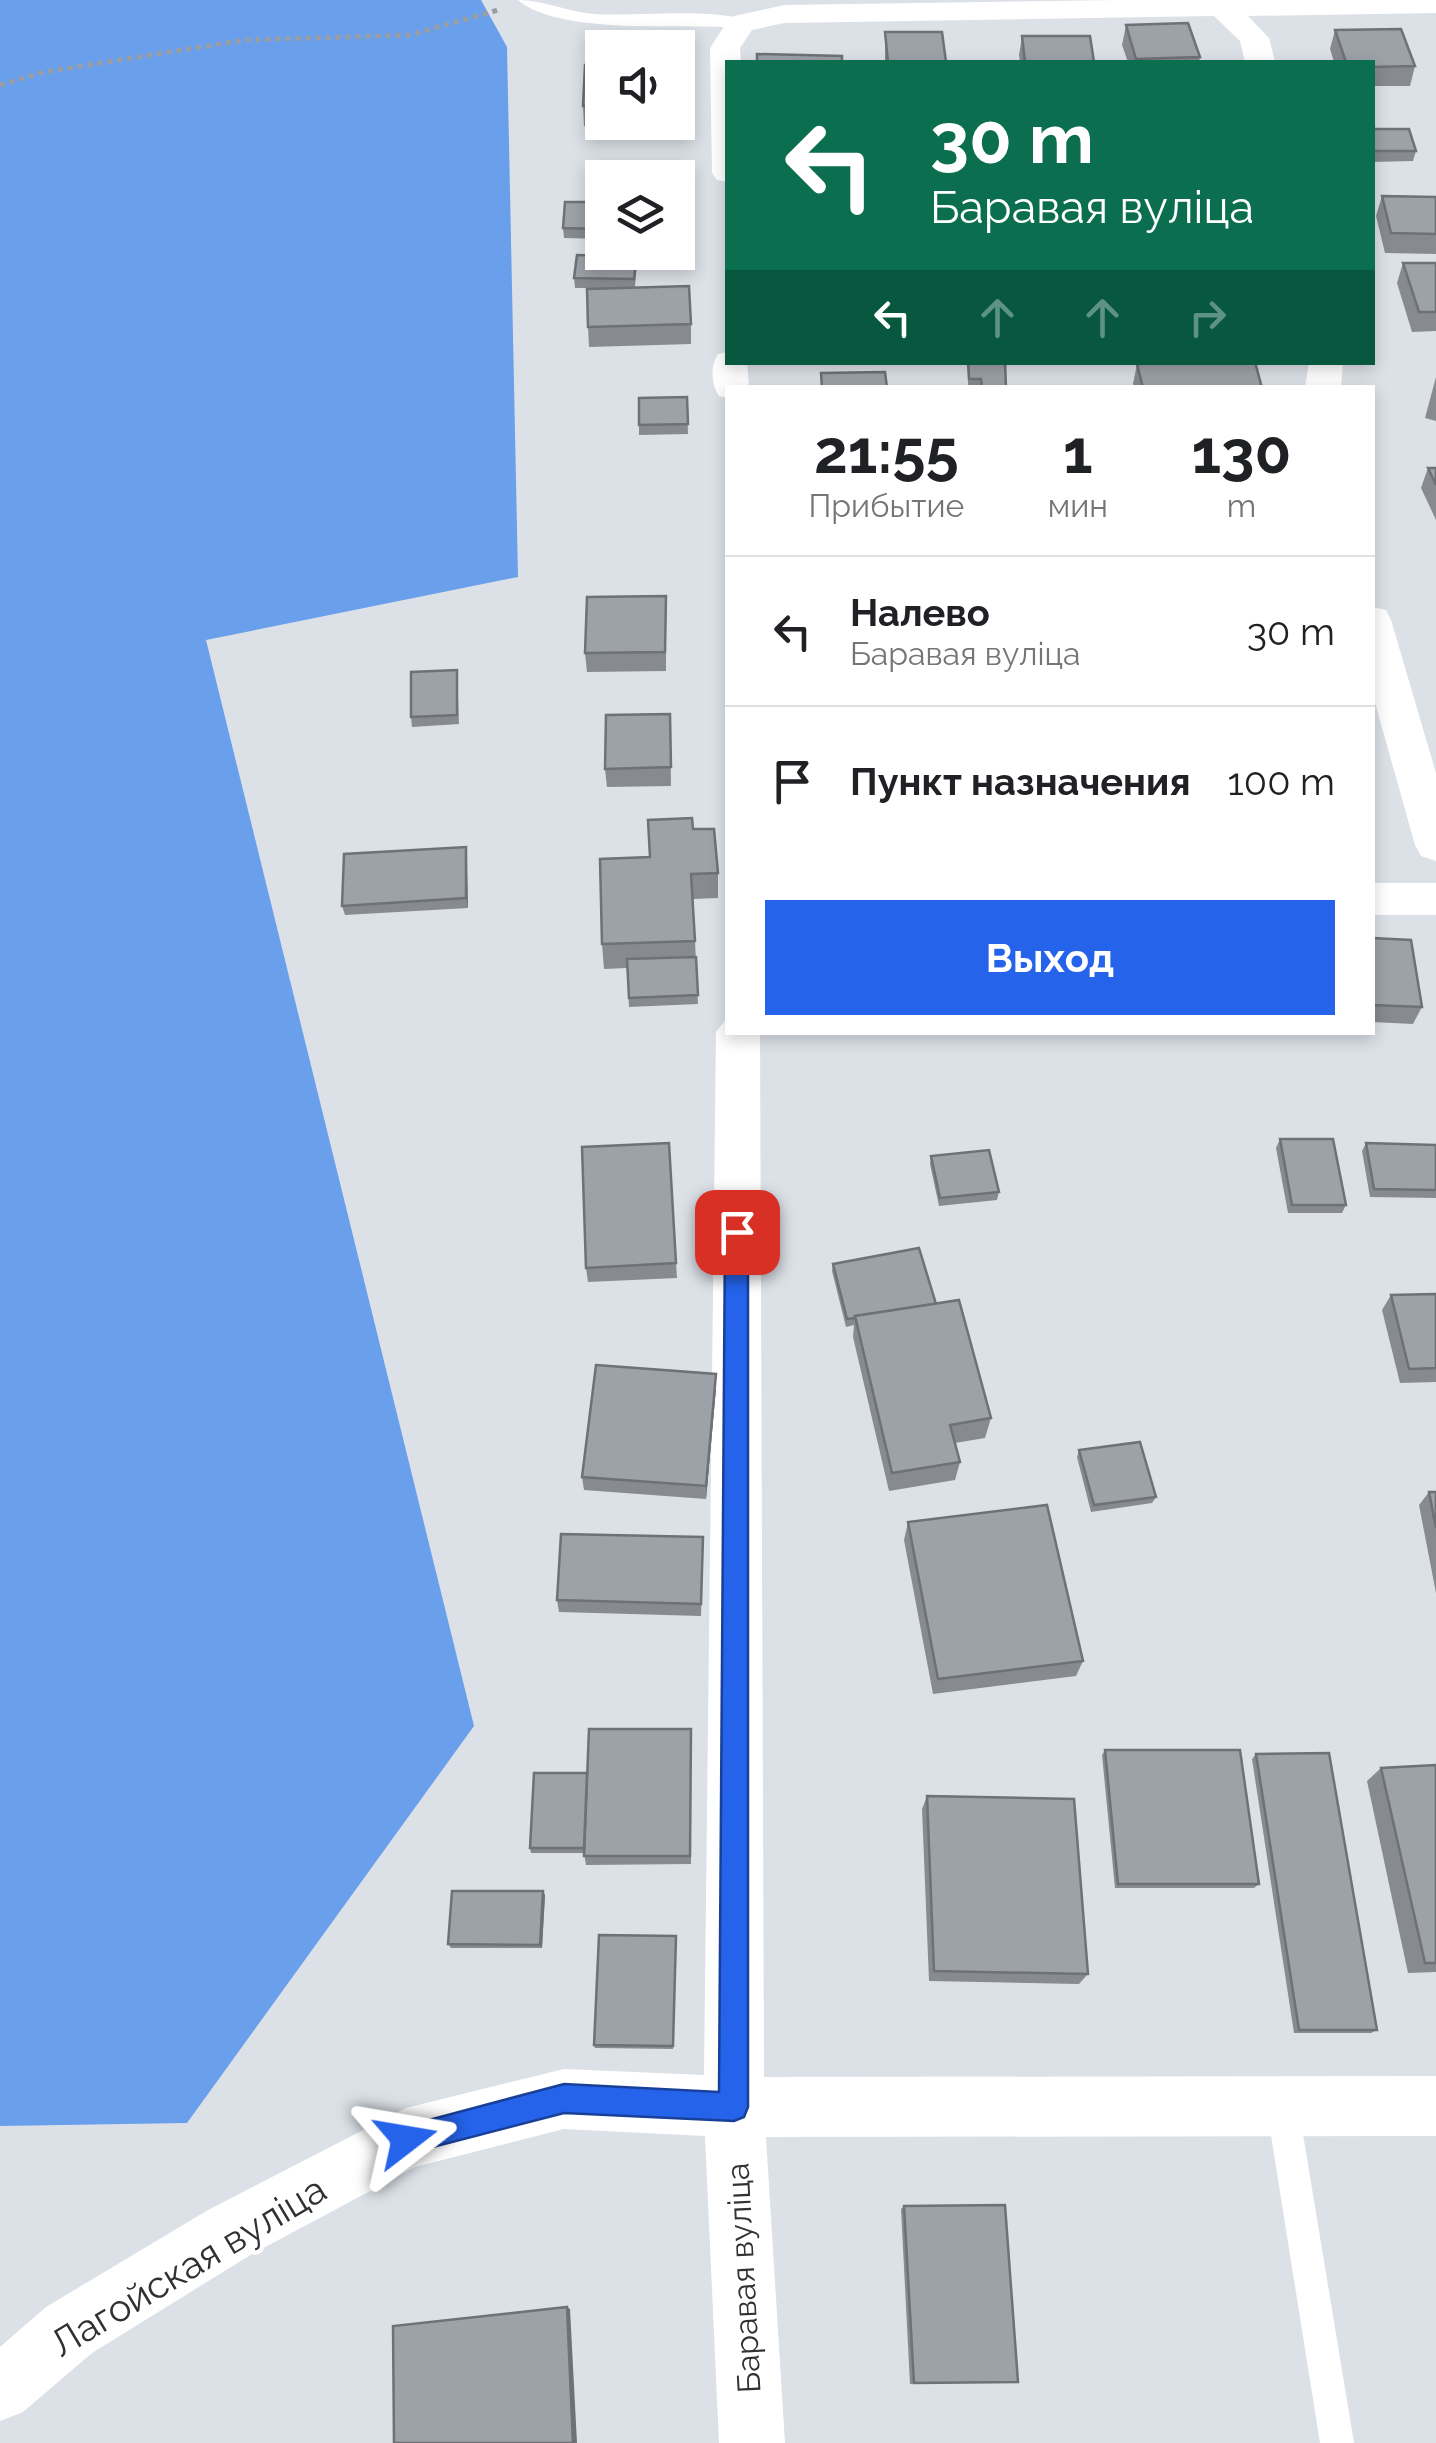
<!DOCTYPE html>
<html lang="ru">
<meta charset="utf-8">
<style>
:root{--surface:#fff;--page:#f6f6f6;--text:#202124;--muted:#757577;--line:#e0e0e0;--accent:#2563eb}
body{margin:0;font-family:Raleway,sans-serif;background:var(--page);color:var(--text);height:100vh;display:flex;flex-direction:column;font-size:38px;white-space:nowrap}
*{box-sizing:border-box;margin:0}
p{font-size:32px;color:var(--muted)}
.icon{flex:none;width:55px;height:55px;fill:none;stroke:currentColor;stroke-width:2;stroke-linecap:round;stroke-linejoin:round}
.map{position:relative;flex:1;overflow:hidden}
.side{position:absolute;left:725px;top:385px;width:650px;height:650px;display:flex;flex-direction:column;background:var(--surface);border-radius:0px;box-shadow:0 5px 15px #0003}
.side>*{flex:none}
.hud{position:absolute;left:725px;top:60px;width:650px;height:305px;border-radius:0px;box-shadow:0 5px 15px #0003;background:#0b6e4f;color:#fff;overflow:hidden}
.tools{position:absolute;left:585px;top:30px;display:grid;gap:20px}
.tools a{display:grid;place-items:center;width:110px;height:110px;border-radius:0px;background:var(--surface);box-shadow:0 5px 15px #0003;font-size:50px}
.pin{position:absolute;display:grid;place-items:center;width:85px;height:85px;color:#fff;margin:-42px;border-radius:20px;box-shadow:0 5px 15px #0006}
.me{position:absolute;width:110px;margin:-55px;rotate:76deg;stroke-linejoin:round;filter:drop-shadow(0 0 8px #0008)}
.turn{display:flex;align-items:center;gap:35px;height:210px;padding:0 40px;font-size:45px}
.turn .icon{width:130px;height:130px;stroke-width:2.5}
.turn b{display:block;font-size:70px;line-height:85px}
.lanes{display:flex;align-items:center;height:95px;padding:0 40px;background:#0003;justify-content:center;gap:50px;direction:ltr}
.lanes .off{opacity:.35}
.eta{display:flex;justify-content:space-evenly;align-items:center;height:170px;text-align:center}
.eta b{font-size:60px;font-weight:700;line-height:70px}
.action{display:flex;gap:20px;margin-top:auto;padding:20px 40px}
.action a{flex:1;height:115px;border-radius:0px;background:var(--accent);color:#fff;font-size:40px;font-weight:700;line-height:115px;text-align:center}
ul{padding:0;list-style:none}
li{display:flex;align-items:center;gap:30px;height:150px;padding:0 40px;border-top:2px solid var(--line)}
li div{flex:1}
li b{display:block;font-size:38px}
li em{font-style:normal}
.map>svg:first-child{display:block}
.forest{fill:#6a9feb}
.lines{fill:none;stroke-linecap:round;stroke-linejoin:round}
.path{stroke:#9a9ea3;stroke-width:5;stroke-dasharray:5 5;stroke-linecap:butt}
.lane{fill:#fff;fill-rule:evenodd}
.street{fill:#fff;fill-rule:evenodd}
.wall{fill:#878b91}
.shaded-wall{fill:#6e7176}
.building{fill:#9da2a9;stroke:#6e7176;stroke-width:2.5}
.route{fill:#2563eb;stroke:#184099;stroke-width:2.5}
.labels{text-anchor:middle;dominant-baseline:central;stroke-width:9;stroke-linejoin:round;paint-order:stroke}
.street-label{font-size:32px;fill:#2f3134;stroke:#fff}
.near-street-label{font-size:38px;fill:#2f3134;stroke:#fff}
</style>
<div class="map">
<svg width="1436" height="2443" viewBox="0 0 1436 2443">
<rect width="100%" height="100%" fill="#dce1e8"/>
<!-- forest -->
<polygon class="forest" points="0,0 481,0 507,47 518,577 206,640 474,1726 187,2123 0,2126"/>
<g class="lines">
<!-- path -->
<polyline class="path" points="0,85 44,72 245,40 410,35 498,10"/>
<!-- lane -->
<g class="lane">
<path d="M 518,0 C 544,0 568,12 594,14 C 628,17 725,6 749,23 L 741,28 C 684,23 560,36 518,0 Z"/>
<polygon points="1282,2088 1293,2093 1298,2104 1354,2443 1320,2443 1266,2104 1271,2093"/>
</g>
<!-- street -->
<g class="street">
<polygon points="1117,0 1436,0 1436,13 1248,16 1269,38 1275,62 1245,62 1240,41 1214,16 784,23 752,30 740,48 741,62 728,62 728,182 717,180 712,173 710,48 730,17 784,5"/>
<path d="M 728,352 L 728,362 L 747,362 L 749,388 L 728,388 L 728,398 L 719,396 C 711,384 710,366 718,354 Z"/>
<polygon points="1309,362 1343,362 1341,388 1305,388"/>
<polygon points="1372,607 1386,610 1391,620 1436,773 1436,861 1421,856 1415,845 1372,692"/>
<rect x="1372" y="883" width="64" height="32"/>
<polygon points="728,1017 728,1032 760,1032 764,2077 1436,2076 1436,2136 766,2137 785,2443 719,2443 705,2136 564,2129 415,2167 252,2254 92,2353 23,2412 0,2421 0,2347 46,2307 208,2210 406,2108 564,2069 704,2075 716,1032"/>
</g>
</g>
<!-- wall -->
<g class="wall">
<polygon points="1126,25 1200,57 1199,62 1128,62 1122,45"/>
<polygon points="1335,30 1415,66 1410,86 1372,86 1372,62 1334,62 1330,49"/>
<polygon points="885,32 946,62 885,62"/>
<polygon points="1022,36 1094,62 1020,62 1019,55"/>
<polygon points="602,65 602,122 678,122 678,65 690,65 691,125 584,126 583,106"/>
<polygon points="1372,129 1416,151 1413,161 1372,162"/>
<polygon points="1382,196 1436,197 1436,254 1385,253 1376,216"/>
<polygon points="602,202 602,239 564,238 563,228"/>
<polygon points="637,257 635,288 691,324 691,344 589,347 588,327 606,288 575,288 574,278"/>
<polygon points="1403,263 1436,263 1436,331 1412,332 1397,283"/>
<polygon points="968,362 1006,388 968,388"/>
<polygon points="1137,364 1262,388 1134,388 1133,384"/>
<polygon points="1436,377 1436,421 1425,418"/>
<polygon points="687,397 688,434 639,435 639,398"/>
<polygon points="1428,468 1436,468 1436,520 1421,488"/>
<polygon points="666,596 666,671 587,672 585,653"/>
<polygon points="457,670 459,724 412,727 411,717"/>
<polygon points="670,714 671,786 607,787 605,769"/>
<polygon points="693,829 718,873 718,898 693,899 698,1004 629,1007 627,968 604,969 602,944 650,857"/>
<polygon points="466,847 468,908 345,915 342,906"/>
<polygon points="1372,938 1422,1007 1413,1024 1372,1022"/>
<polygon points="1280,1139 1346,1205 1342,1213 1288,1213 1276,1148"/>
<polygon points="669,1143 677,1278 588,1282 586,1268"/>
<polygon points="1366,1143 1436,1145 1436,1198 1370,1197 1362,1151"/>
<polygon points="931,1156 999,1192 997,1200 939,1206 930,1164"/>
<polygon points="833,1264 936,1304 991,1418 985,1438 955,1443 960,1462 955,1480 889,1491 853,1337 854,1325 846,1327 832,1271"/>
<polygon points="1436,1294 1436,1382 1400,1383 1382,1310 1391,1295"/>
<polygon points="716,1388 706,1499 584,1490 582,1477"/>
<polygon points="1079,1450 1156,1497 1152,1503 1091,1512 1077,1457"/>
<polygon points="1429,1492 1436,1492 1436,1593 1419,1505"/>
<polygon points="908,1522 1083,1661 1076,1676 933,1694 904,1540"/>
<polygon points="703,1550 701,1616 559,1612 557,1600"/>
<polygon points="691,1729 691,1864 586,1865 584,1853 531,1853 530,1848 587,1773"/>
<polygon points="1105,1750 1259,1884 1254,1888 1115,1888 1102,1755"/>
<polygon points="1256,1754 1377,2030 1371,2033 1294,2033 1252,1759"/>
<polygon points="1436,1765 1436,1972 1408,1973 1367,1781 1381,1768"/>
<polygon points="927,1796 1088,1974 1079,1984 929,1981 922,1809"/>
<polygon points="545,1895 542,1948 451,1948 448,1944"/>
<polygon points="676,1936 673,2049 595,2048 594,2045"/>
<polygon points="904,2206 1018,2382 910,2384 901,2209"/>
</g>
<!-- shaded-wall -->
<g class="shaded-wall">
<polygon points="466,847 467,857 468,908 466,898"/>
<polygon points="716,1374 716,1388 706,1499 706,1486"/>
<polygon points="543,1891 545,1895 542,1948 540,1945"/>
<polygon points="567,2307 570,2309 577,2443 573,2443"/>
</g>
<!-- building -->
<g class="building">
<polygon points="1188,23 1200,57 1136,59 1126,25"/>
<polygon points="1401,29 1415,66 1372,67 1372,62 1346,62 1335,30"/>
<polygon points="885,32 942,32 946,62 888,62"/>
<polygon points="1022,36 1090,36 1094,62 1025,62"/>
<polygon points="757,54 842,56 842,62 757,62"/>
<polygon points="585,65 602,65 602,106 583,106"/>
<rect x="678" y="65" width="12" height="40"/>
<polygon points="1372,129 1409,129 1416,151 1373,151"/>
<polygon points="1382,196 1436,197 1436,234 1391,233"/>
<polygon points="565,202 602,202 602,229 563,228"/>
<polygon points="577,255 637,257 634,279 574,278"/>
<polygon points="1403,263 1436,263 1436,312 1419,312"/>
<polygon points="689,286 691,324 588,327 587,289"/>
<polygon points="968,362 1005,362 1006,388 982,388 981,379 969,379"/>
<polygon points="1185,362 1255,362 1262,388 1143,388 1137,364"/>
<polygon points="885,372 887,388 822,388 821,373"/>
<polygon points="687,397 688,424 639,425 639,398"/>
<polygon points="1428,468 1436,468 1436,485"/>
<polygon points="666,596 665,652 585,653 587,597"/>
<polygon points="457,670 457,715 411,717 411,672"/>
<polygon points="670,714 671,767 605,769 606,715"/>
<polygon points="692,818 693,829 714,829 718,873 691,874 695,941 602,944 600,859 650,857 648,820"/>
<polygon points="466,847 466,898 342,906 344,854"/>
<polygon points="1372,938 1411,940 1422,1007 1372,1005"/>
<polygon points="696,957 698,995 629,998 627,959"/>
<polygon points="1280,1139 1333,1139 1346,1205 1292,1205"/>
<polygon points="669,1143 676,1263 586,1268 582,1147"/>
<polygon points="1366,1143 1436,1145 1436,1190 1374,1189"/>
<polygon points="989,1150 999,1192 940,1198 931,1156"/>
<polygon points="919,1248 936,1304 855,1316 856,1318 847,1319 833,1264"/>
<polygon points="1436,1294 1436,1368 1409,1369 1391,1295"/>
<polygon points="959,1300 991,1418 950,1425 960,1462 892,1473 855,1316"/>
<polygon points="596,1365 716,1374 706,1486 582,1477"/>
<polygon points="1140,1442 1156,1497 1094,1505 1079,1450"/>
<polygon points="1429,1492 1436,1492 1436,1528"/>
<polygon points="1047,1505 1083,1661 938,1679 908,1522"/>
<polygon points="561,1534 703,1537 701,1604 557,1600"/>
<polygon points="589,1729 691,1729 690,1856 584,1856"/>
<polygon points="1105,1750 1240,1750 1259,1884 1118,1884"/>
<polygon points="1329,1753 1377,2030 1299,2030 1256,1754"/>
<polygon points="1436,1765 1436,1963 1425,1963 1381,1768"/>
<polygon points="534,1773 587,1773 584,1848 530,1848"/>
<polygon points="927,1796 1074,1799 1088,1974 934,1971"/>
<polygon points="452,1891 543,1891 540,1945 448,1944"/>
<polygon points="599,1935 676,1936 673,2046 594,2045"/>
<polygon points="1005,2205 1018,2382 914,2383 904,2206"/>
<polygon points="567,2307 573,2443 394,2443 393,2326"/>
</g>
<!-- route -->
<polygon class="route" points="737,1222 745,1225 748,1232 748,2107 744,2117 734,2121 564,2113 406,2154 395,2150 391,2139 395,2129 564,2084 719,2092 725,1232 729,1225"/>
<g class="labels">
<!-- street labels -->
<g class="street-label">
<text transform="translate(743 2278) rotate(-93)">Баравая вуліца</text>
</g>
<!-- near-street labels -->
<g class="near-street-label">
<text transform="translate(188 2266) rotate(-31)">Лагойская вуліца</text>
</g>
</g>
</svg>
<div class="tools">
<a><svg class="icon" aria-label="sound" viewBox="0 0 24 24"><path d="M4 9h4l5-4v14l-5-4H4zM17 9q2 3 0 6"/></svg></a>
<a><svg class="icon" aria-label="layers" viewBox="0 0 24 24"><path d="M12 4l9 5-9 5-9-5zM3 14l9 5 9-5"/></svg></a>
</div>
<div class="pin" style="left:737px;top:1232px;background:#d93025"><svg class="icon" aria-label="arrive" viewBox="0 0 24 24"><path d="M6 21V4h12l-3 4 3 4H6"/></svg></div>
<svg class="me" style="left:406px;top:2139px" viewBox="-20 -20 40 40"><path d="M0-17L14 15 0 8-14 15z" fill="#2563eb" stroke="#fff" stroke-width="4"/></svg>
<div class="hud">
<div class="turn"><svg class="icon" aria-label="left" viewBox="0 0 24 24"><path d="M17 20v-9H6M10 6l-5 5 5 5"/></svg><div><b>30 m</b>Баравая вуліца</div></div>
<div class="lanes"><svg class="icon" aria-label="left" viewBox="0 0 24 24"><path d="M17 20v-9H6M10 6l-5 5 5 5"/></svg><svg class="icon off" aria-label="ahead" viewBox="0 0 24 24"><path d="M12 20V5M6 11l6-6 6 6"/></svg><svg class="icon off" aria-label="ahead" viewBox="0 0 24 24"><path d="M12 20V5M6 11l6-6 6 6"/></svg><svg class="icon off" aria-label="right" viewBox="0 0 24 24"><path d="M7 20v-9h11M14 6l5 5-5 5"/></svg></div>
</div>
<section class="side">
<div class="eta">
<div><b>21:55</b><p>Прибытие</p></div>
<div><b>1</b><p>мин</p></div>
<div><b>130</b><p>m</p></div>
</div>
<ul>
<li><svg class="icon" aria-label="left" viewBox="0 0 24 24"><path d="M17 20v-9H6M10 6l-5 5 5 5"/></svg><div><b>Налево</b><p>Баравая вуліца</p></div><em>30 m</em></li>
<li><svg class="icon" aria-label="arrive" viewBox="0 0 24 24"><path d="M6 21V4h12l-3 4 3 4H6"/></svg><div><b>Пункт назначения</b></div><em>100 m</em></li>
</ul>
<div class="action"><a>Выход</a></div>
</section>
</div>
